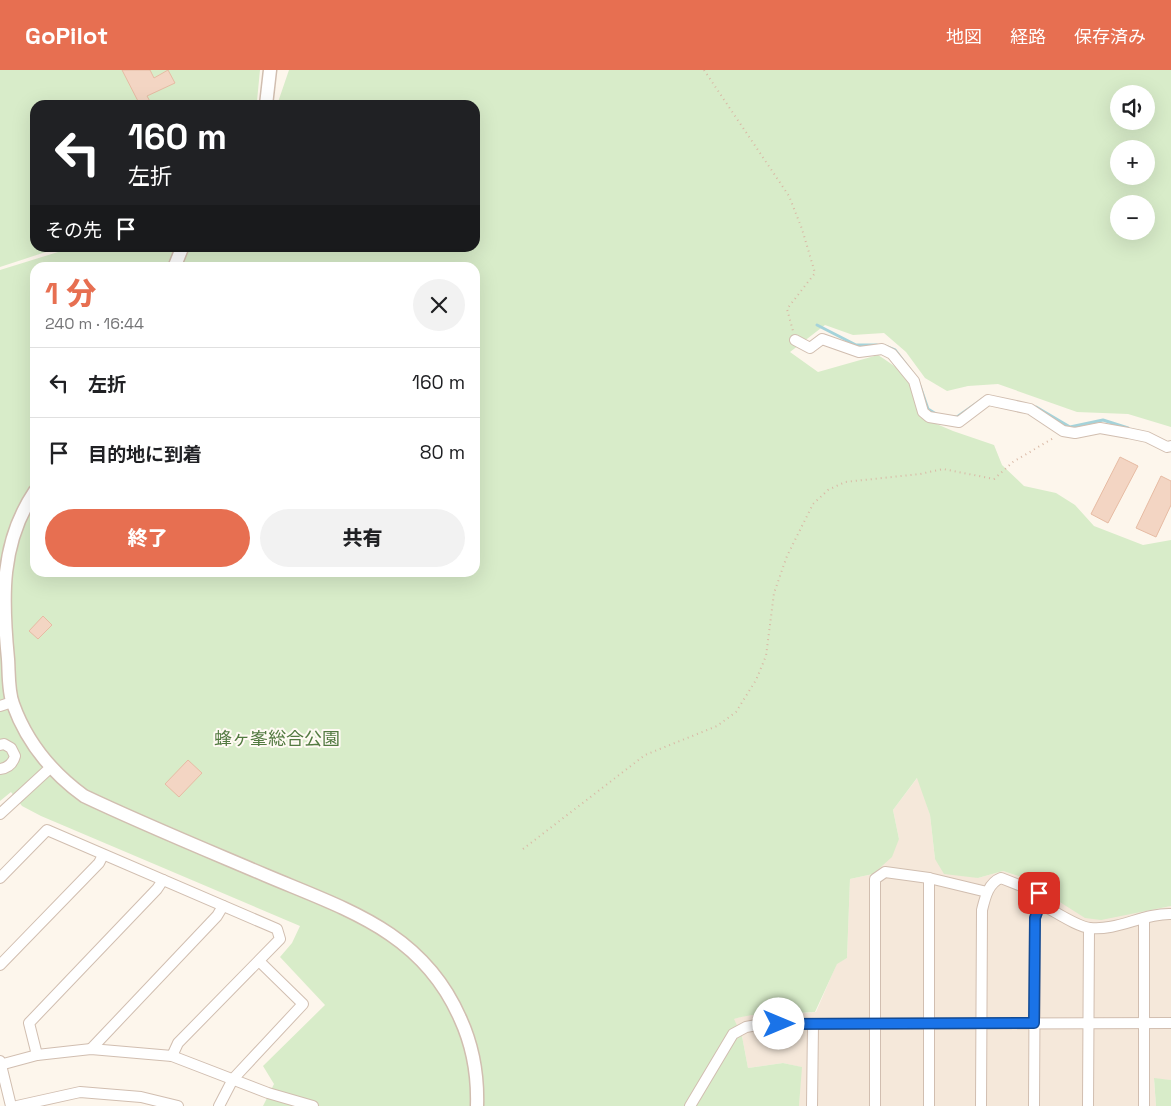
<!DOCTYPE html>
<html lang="ja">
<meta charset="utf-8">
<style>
:root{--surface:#fff;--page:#f2f2f2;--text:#202124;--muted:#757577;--line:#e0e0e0;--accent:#e76f51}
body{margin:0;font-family:"Space Grotesk","Noto Sans JP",sans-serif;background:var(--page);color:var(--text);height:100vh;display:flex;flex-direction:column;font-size:19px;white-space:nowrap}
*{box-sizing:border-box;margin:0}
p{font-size:16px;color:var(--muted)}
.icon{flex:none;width:28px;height:28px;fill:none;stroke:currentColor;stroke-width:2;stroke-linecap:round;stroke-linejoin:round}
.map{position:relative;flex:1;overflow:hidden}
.sheet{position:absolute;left:30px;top:192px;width:450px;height:315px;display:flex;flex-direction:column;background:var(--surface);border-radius:15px;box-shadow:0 5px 20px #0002}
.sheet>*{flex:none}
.top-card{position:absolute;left:30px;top:30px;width:450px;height:152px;border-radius:15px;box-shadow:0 5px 20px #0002;background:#202124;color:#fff;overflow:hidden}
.buttons{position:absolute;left:1110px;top:15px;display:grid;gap:10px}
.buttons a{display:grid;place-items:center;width:45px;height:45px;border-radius:50%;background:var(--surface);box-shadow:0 5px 20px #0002;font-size:25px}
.pin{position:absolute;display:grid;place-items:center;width:42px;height:42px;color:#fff;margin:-21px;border-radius:10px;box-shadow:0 2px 8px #0006}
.me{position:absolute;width:55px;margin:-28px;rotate:90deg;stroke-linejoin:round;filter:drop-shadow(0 0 4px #0008)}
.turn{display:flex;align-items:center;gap:18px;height:105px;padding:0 15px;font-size:22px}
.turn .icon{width:65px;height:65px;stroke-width:2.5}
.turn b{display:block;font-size:35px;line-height:42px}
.then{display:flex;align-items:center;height:48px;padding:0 15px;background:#0003;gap:10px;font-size:19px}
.round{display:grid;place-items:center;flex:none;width:52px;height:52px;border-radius:26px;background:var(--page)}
.summary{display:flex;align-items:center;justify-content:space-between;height:85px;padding:0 15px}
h1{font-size:30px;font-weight:800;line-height:38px;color:var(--accent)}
.button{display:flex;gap:10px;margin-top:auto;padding:10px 15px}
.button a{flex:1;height:58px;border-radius:30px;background:var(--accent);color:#fff;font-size:20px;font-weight:800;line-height:58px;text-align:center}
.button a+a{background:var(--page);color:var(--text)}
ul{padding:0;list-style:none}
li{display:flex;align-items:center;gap:15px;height:70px;padding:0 15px;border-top:1px solid var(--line)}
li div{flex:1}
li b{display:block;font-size:19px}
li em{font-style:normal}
header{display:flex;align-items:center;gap:30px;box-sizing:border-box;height:70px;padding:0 25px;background:var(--accent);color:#fff}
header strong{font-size:24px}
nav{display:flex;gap:28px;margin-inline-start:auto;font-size:18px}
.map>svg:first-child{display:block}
.residential{fill:#f5e8da}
.green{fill:#d8ecc9;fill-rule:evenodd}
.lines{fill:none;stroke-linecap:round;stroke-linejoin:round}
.stream{stroke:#a5d3da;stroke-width:3}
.building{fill:#f3d5c3;stroke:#e6bba3}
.minor-casing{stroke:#d1beb0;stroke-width:12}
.tertiary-casing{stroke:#d1beb0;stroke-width:15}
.path{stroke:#d9b8a5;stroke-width:2;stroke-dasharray:1 4;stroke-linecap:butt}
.minor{stroke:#fff;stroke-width:10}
.tertiary{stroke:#fff;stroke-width:12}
.route-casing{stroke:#114b97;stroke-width:12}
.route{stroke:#1a73e8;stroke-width:9}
.labels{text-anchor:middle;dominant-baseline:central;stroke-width:4;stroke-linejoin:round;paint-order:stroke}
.park-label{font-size:18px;fill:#537a41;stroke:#fffaf3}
</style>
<header>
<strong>GoPilot</strong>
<nav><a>地図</a><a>経路</a><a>保存済み</a></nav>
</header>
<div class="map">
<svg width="1171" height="1036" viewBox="0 0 1171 1036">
<rect width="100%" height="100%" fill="#fdf6ec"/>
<!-- residential -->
<polygon class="residential" points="918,707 930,745 935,789 978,808 1003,801 1045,815 1055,829 1101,849 1171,836 1171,1010 1154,1009 1156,1036 799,1036 801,997 783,993 748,998 742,966 733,949 755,943 779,945 816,942 837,893 847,888 850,809 873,804 899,769 893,740"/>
<!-- green -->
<g class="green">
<polygon points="0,0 260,0 257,31 254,35 35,35 35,178 58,178 0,197"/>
<path d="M 289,0 L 1171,0 L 1171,357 L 1128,344 L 1077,342 L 998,314 L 968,316 L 947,321 L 925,308 L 906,282 L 884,263 L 853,265 L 825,255 L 790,282 L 818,302 L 878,285 C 911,306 909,310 920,347 L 953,361 L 994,375 L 1002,395 L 1024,416 L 1056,423 L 1075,435 L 1094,456 L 1143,475 L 1171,470 L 1171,836 L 1101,850 L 1085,848 L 1055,829 L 1045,815 L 1003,801 L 978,808 L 944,804 L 935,789 L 930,745 L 917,708 L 893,740 L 899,769 L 892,787 L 873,804 L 850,809 L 847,888 L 837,894 L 815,942 C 788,944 760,941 734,949 L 742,966 L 748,998 L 783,993 L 802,997 L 799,1036 L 263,1036 L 274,1014 L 263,996 L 325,935 L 280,887 L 292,873 L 300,856 L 41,746 L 22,736 L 11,722 L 0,731 L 0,200 L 71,178 L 475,178 L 475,35 L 277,35 ZM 1119,24 L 1146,24 L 1146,51 L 1119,51 ZM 1119,79 L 1146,79 L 1146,106 L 1119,106 ZM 1119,134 L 1146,134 L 1146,161 L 1119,161 ZM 35,198 L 475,198 L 475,502 L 35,502 Z"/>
<polygon points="1154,1008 1171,1010 1171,1036 1156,1036"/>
</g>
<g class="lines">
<!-- stream -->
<g class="stream">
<polyline points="817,255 856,275 877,275"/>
<polyline points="885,276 895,280 918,310"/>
<polyline points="920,316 928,339 936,344"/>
<polyline points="1036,337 1070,357 1103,350 1128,358"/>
<polyline points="954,347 957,347 984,328"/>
</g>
</g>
<!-- building -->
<g class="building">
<polygon points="122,0 150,0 154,8 168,0 175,13 147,26 152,35 140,35"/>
<polygon points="1120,387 1138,396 1108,453 1091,444"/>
<polygon points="1161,406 1171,411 1171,435 1156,467 1136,458"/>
<polygon points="43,546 52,555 38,569 29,561"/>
<polygon points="188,690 202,703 179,727 165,714"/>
</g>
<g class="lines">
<defs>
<g id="minor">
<polyline points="795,270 810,278 822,269 859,282 882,279 892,284 914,311 923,342 929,347 959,352 988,330 1030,339 1063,361 1075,363 1100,358 1128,363 1147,367 1167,377 1171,376"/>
<polyline points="0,636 12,632"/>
<path d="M 0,675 L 4,674 L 11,678 L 15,686 C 13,693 8,698 0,699"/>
<polyline points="0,744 50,698"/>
<polyline points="0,808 47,760 277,859 280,869 178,973 172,986"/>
<polyline points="929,808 929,1036"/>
<path d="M 1040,834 C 1053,840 1077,857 1090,858 C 1117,861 1144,843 1171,844"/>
<polyline points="1144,848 1144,1036"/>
<polyline points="0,895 99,793 103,785"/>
<polyline points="91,979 217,846 223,836"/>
<polyline points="37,985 29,953 157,819 163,810"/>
<polyline points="0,991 11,1036"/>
<polyline points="0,995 37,985 91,979 172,986 268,1023 313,1036"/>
<polyline points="17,1036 80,1022 141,1027 178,1036"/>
<polyline points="219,1036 233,1009 303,934 259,891"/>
<polyline points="690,1036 733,964 746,957 762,954 1171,953"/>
<polyline points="812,1036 813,954"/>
<polyline points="875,1036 875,809 885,802 929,808 987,822"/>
<path d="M 981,1036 L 982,840 C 985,828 988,813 1001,808 L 1039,823 L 1040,834 L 1035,848 L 1034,1036"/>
<polyline points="1088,1036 1089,858"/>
</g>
<g id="tertiary">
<polyline points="266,35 270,0"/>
<polyline points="174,198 182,178"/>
<path d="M 35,421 C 0,473 2,528 8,589 C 9,603 8,621 13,634 C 27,673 51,702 84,726 C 143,754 204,779 265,805 C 345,839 422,861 460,948 C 473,976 478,1005 477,1036"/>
</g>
</defs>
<!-- minor casing -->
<use href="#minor" class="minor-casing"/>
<!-- tertiary casing -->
<use href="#tertiary" class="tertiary-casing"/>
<!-- path -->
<g class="path">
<polyline points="704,0 789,126 802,159 815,203 787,239 793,261"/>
<polyline points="523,779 645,685 717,656 736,642 756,610 766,586 774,523 787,486 813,434 828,420 845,412 920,404 943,399 994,409 1013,392 1055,367"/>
</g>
<!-- minor -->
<use href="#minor" class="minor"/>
<!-- tertiary -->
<use href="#tertiary" class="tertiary"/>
</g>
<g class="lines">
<defs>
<polyline id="route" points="779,954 1034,953 1035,848 1040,834 1039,823"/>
</defs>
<!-- route casing -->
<use href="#route" class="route-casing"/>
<!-- route -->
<use href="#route" class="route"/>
</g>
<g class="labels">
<!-- park labels -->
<g class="park-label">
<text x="277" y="668">蜂ヶ峯総合公園</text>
</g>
</g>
</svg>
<div class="buttons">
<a><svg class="icon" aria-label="sound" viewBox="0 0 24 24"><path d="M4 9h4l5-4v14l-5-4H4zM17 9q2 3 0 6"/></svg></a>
<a>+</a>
<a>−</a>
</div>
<div class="pin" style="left:1039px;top:823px;background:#d93025"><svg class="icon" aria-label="arrive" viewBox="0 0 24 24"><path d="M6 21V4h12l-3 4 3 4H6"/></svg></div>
<svg class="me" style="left:779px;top:954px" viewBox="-20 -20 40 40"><circle r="19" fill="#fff"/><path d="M0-13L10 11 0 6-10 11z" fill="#1a73e8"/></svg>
<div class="top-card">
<div class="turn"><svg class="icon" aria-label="left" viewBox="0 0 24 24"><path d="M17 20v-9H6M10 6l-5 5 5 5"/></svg><div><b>160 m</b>左折</div></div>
<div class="then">その先<svg class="icon" aria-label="arrive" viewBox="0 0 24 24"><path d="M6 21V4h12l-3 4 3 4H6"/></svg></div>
</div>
<section class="sheet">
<div class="summary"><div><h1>1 分</h1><p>240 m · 16:44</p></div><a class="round"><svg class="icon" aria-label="close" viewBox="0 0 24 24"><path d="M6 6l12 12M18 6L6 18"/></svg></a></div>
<ul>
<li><svg class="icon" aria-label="left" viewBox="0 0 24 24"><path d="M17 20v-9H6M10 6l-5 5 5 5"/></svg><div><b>左折</b></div><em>160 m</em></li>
<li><svg class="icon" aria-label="arrive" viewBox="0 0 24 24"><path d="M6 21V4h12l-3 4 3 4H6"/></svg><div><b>目的地に到着</b></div><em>80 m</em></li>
</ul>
<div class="button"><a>終了</a><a>共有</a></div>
</section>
</div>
